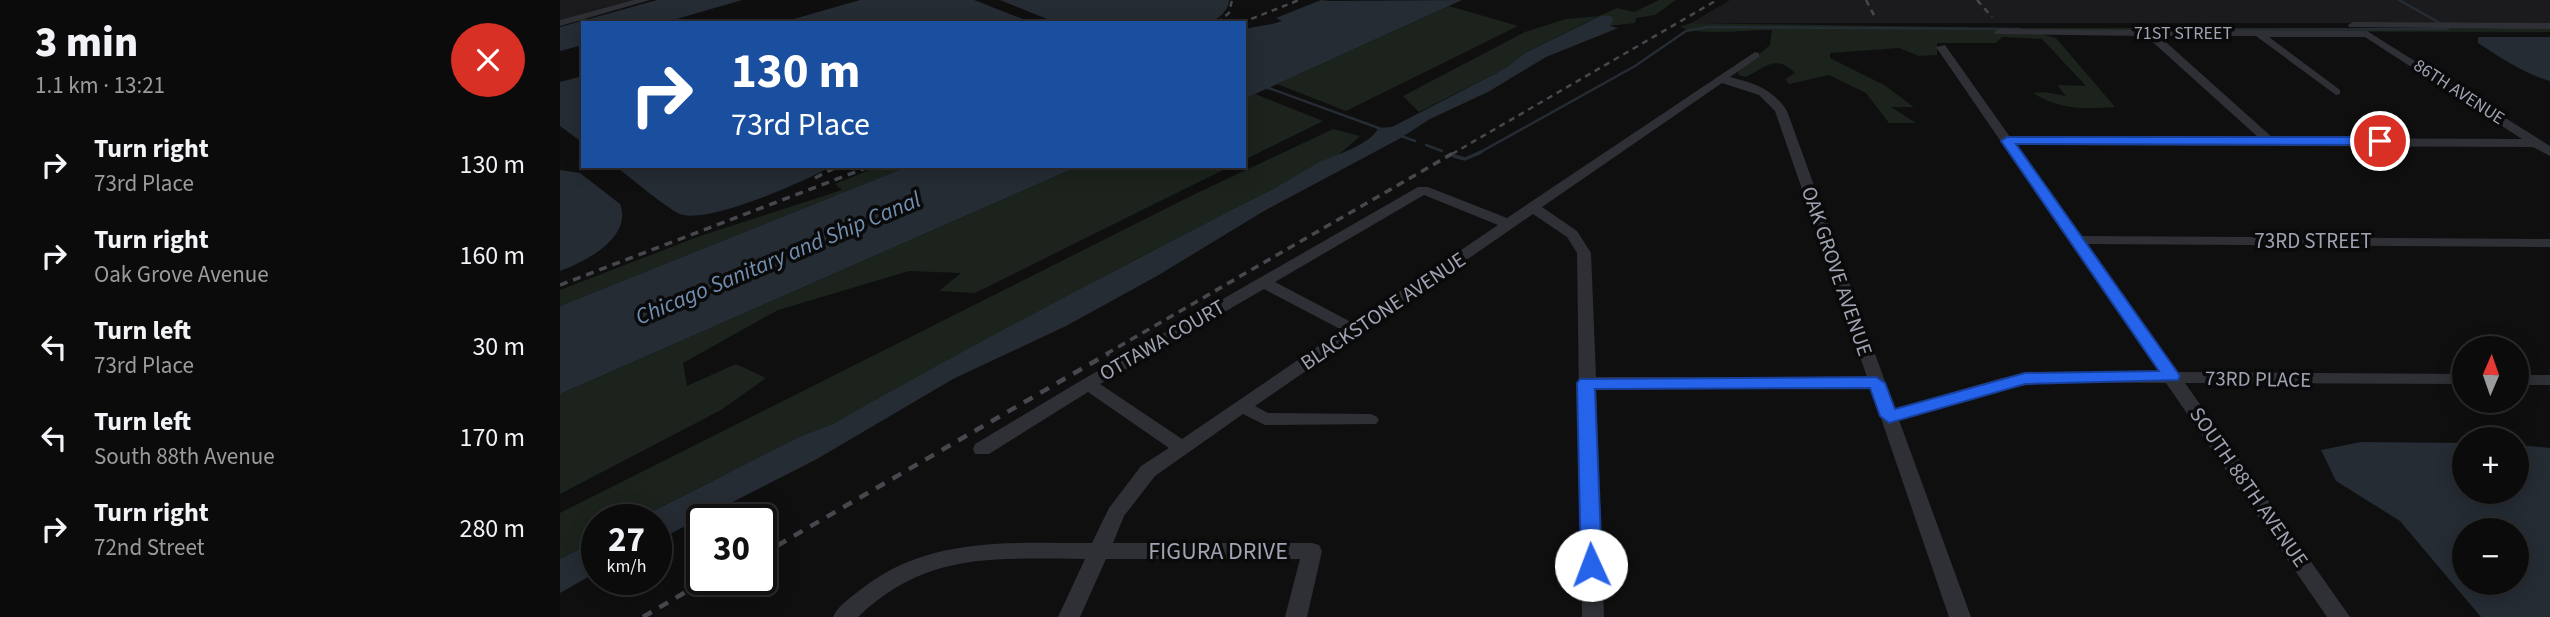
<!DOCTYPE html>
<meta charset="utf-8">
<style>
:root{--surface:#0b0b0c;--page:#141415;--text:#f1f3f6;--muted:#9a9b9d;--line:#2b2b2d}
body{margin:0;font-family:"Source Sans 3",sans-serif;background:var(--page);color:var(--text);height:100vh;display:flex;flex-direction:column;font-size:26px;white-space:nowrap}
*{box-sizing:border-box;margin:0}
p{font-size:23px;color:var(--muted)}
.icon{flex:none;width:38px;height:38px;fill:none;stroke:currentColor;stroke-width:2;stroke-linecap:round;stroke-linejoin:round}
.map{position:relative;flex:1;overflow:hidden}
.side{display:flex;flex-direction:column;background:var(--surface);width:560px}
.side>*{flex:none}
.hud{position:absolute;left:21px;top:21px;width:665px;height:147px;border-radius:0px;box-shadow:0 4px 18px #0003,0 0 0 2px var(--line);background:#1a4fa0;color:#fff;overflow:hidden}
.needle{width:46px;rotate:2deg}
.buttons{position:absolute;left:1892px;top:336px;display:grid;gap:14px}
.buttons a{display:grid;place-items:center;width:77px;height:77px;border-radius:50%;background:var(--surface);box-shadow:0 4px 18px #0003,0 0 0 2px var(--line);font-size:35px}
.speed{position:absolute;left:21px;top:504px;display:flex;gap:14px;font-size:35px;font-weight:700;text-align:center}
.speed>*{display:grid;place-content:center;width:91px;height:91px;border-radius:50%;background:var(--surface);box-shadow:0 4px 18px #0003,0 0 0 2px var(--line);line-height:1}
.speed small{font-size:18px;font-weight:400}
.speed .limit{border:4px solid #111;border-radius:10px;background:#fff;color:#111}
.pin{position:absolute;display:grid;place-items:center;width:60px;height:60px;color:#fff;margin:-30px;border:4px solid #fff;border-radius:50%;box-shadow:0 2px 7px #0007}
.me{position:absolute;width:77px;margin:-38px;rotate:358deg;stroke-linejoin:round;filter:drop-shadow(0 0 5px #0008)}
.turn{display:flex;align-items:center;gap:24px;height:147px;padding:0 35px;font-size:32px}
.turn .icon{width:91px;height:91px;stroke-width:2.5}
.turn b{display:block;font-size:49px;line-height:60px}
.round{display:grid;place-items:center;flex:none;width:74px;height:74px;border-radius:37px;background:var(--page)}
.overview{display:flex;align-items:center;justify-content:space-between;height:119px;padding:0 35px}
h1{font-size:42px;font-weight:800;line-height:52px}
ul{padding:0;list-style:none}
li{display:flex;align-items:center;gap:21px;height:91px;padding:0 35px}
li div{flex:1}
li b{display:block;font-size:26px}
li em{font-style:normal}
main{display:flex;flex:1;min-height:0}
.map>svg:first-child{display:block}
.built{fill:#1b1b1d}
.green{fill:#1b231c}
.water{fill:#252c34;fill-rule:evenodd}
.lines{fill:none;stroke-linecap:round;stroke-linejoin:round}
.stream-far1{stroke:#252c34;stroke-width:2.5}
.stream{stroke:#252c34;stroke-width:3.5}
.minor{fill:#2f3035;fill-rule:evenodd}
.rail-far2{stroke:#46484e;stroke-width:2.5;stroke-dasharray:6 5;stroke-linecap:butt}
.rail-far1{stroke:#46484e;stroke-width:3.5;stroke-dasharray:8 6;stroke-linecap:butt}
.rail{stroke:#46484e;stroke-width:4.5;stroke-dasharray:10 9;stroke-linecap:butt}
.route{fill:#2563eb;stroke:#184099;stroke-width:2}
.labels{text-anchor:middle;dominant-baseline:central;stroke-width:7;stroke-linejoin:round;paint-order:stroke}
.far-street-label{font-size:18px;fill:#9fa3b2;stroke:#0a0a0b}
.street-label{font-size:21px;fill:#9fa3b2;stroke:#0a0a0b}
.water-label{font-size:23px;font-style:italic;fill:#728fb1;stroke:#0a0a0b}
.near-street-label{font-size:24px;fill:#9fa3b2;stroke:#0a0a0b}
</style>
<main>
<section class="side">
<div class="overview"><div><h1>3 min</h1><p>1.1 km · 13:21</p></div><a class="round" style="background:#d93025;color:#fff"><svg class="icon" aria-label="close" viewBox="0 0 24 24"><path d="M6 6l12 12M18 6L6 18"/></svg></a></div>
<ul>
<li><svg class="icon" aria-label="right" viewBox="0 0 24 24"><path d="M7 20v-9h11M14 6l5 5-5 5"/></svg><div><b>Turn right</b><p>73rd Place</p></div><em>130 m</em></li>
<li><svg class="icon" aria-label="right" viewBox="0 0 24 24"><path d="M7 20v-9h11M14 6l5 5-5 5"/></svg><div><b>Turn right</b><p>Oak Grove Avenue</p></div><em>160 m</em></li>
<li><svg class="icon" aria-label="left" viewBox="0 0 24 24"><path d="M17 20v-9H6M10 6l-5 5 5 5"/></svg><div><b>Turn left</b><p>73rd Place</p></div><em>30 m</em></li>
<li><svg class="icon" aria-label="left" viewBox="0 0 24 24"><path d="M17 20v-9H6M10 6l-5 5 5 5"/></svg><div><b>Turn left</b><p>South 88th Avenue</p></div><em>170 m</em></li>
<li><svg class="icon" aria-label="right" viewBox="0 0 24 24"><path d="M7 20v-9h11M14 6l5 5-5 5"/></svg><div><b>Turn right</b><p>72nd Street</p></div><em>280 m</em></li>
</ul>
</section>
<div class="map">
<svg width="1990" height="617" viewBox="0 0 1990 617">
<rect width="100%" height="100%" fill="#0f0f10"/>
<!-- built -->
<g class="built">
<polygon points="0,0 77,0 0,20"/>
<polygon points="1170,0 1990,0 1990,23 1131,23"/>
</g>
<!-- green -->
<g class="green">
<polygon points="1099,0 1116,0 1095,15 1076,18 1075,23 1049,26 1039,16 965,53 944,69 859,112 843,96 965,32 1006,19 1039,16 1057,8 1074,12"/>
<polygon points="889,6 958,26 786,111 717,84"/>
<path d="M 1131,23 L 1448,28 L 1990,28 L 1990,32 L 1481,31 L 1478,33 L 1496,38 L 1555,107 C 1524,109 1499,110 1473,93 L 1484,92 L 1506,96 L 1497,85 L 1526,86 L 1482,39 L 1442,37 L 1436,43 L 1377,43 L 1377,55 L 1359,56 L 1339,48 L 1270,53 L 1270,58 L 1324,85 L 1354,107 L 1331,107 L 1356,123 L 1329,123 L 1306,93 L 1269,75 L 1229,84 L 1225,79 L 1235,73 C 1216,54 1206,67 1186,77 L 1179,75 L 1178,72 L 1210,45 L 1212,30 C 1187,30 1140,36 1120,27 Z"/>
<polygon points="695,94 763,121 684,160 684,99"/>
<polygon points="773,129 800,136 777,156 573,261 273,424 241,436 76,520 37,520 37,540 0,559 0,513 633,195"/>
<polygon points="319,166 349,166 0,306 0,290 140,236 282,190 275,184"/>
<polygon points="519,166 671,166 415,293 379,291 401,273 349,271 218,310 123,363 127,386 176,364 206,378 161,410 0,494 0,394"/>
</g>
<!-- water -->
<g class="water">
<polygon points="97,0 182,0 103,23 23,23 23,45 0,51 0,27"/>
<polygon points="300,0 414,0 473,23 220,23"/>
<path d="M 440,0 L 669,0 C 669,11 659,17 651,23 L 497,23 Z"/>
<path d="M 761,0 L 770,1 L 902,0 L 684,99 L 684,30 C 697,25 709,26 722,21 L 716,18 Z"/>
<path d="M 1040,16 L 1050,16 L 1054,19 L 1050,26 L 1058,28 L 986,57 L 928,92 L 870,119 L 839,139 L 704,211 L 597,276 L 506,326 L 393,379 L 257,459 L 96,541 L 96,520 L 76,520 L 241,436 L 273,424 C 416,343 562,266 709,191 C 727,182 743,171 760,162 C 775,155 812,144 818,128 L 832,127 L 944,69 L 965,53 Z"/>
<path d="M 1918,37 L 1990,37 L 1990,81 C 1963,73 1941,58 1918,43 Z"/>
<polygon points="23,76 23,143 0,126 0,82"/>
<path d="M 55,166 L 272,166 C 245,181 148,225 120,214 C 105,207 71,178 55,166 Z"/>
<polygon points="349,166 519,166 0,394 0,306"/>
<path d="M 0,170 L 20,173 L 60,204 C 73,237 25,262 0,271 Z"/>
<path d="M 1801,442 L 1904,443 L 1904,492 L 1956,492 L 1957,445 L 1990,448 L 1990,617 L 1921,617 L 1840,521 L 1776,481 L 1761,450 ZM 1904,530 L 1956,530 L 1956,583 L 1904,583 Z"/>
<polygon points="37,540 37,572 0,593 0,559"/>
</g>
<g class="lines">
<!-- stream-far1 -->
<g class="stream-far1">
<polyline points="1839,0 1878,22"/>
<polyline points="1597,30 1888,29"/>
<polyline points="706,87 824,130"/>
<polyline points="841,136 855,141"/>
<polyline points="866,145 882,151"/>
<polyline points="917,154 1075,66 1126,31 1148,27 1460,29"/>
</g>
<!-- stream -->
<polyline class="stream" points="894,156 905,159 921,152"/>
<!-- minor -->
<g class="minor">
<polygon points="74,0 90,0 0,26 0,20"/>
<polygon points="1793,22 1990,23 1990,29 1789,27 1788,25"/>
<path d="M 1439,29 L 1807,31 L 1990,146 L 1990,156 L 1973,147 L 1456,145 L 1520,236 L 1990,239 L 1990,247 L 1527,244 L 1617,372 L 1904,374 L 1904,384 L 1625,383 L 1790,617 L 1767,617 L 1606,383 L 1486,382 L 1443,389 L 1339,420 L 1411,617 L 1389,617 L 1311,389 L 1036,389 L 1044,617 L 1022,617 L 1017,253 L 1007,237 L 973,214 L 695,406 L 708,413 L 810,414 L 816,416 L 819,420 L 816,424 L 705,425 L 683,414 L 595,476 L 564,516 L 553,543 L 752,543 L 759,545 L 762,551 L 747,617 L 725,617 L 740,559 L 546,559 L 520,617 L 498,617 L 525,559 C 436,559 368,550 298,617 L 273,617 C 279,604 293,596 304,587 C 370,536 453,543 532,543 L 549,508 L 581,466 L 609,448 L 528,392 L 429,454 L 415,454 L 413,449 L 415,444 L 522,380 L 858,187 L 868,187 L 947,218 L 1195,52 L 1199,53 L 1199,57 L 1170,77 C 1194,83 1213,89 1227,111 L 1335,409 L 1442,378 L 1486,372 L 1599,372 L 1376,47 L 1385,45 L 1450,137 L 1699,138 L 1586,36 L 1435,34 L 1434,32 ZM 1599,36 L 1696,36 L 1776,95 L 1780,94 L 1780,90 L 1709,37 L 1805,37 L 1962,139 L 1713,138 ZM 1162,83 L 1199,95 L 1215,111 L 1307,377 L 1036,377 L 1031,253 L 1017,231 L 982,207 ZM 864,195 L 938,225 L 793,323 L 715,282 ZM 704,289 L 782,330 L 622,439 L 540,384 Z"/>
<rect x="1956" y="375" width="34" height="10"/>
</g>
<!-- rail-far2 -->
<g class="rail-far2">
<polyline points="1306,0 1316,19"/>
<polyline points="1417,0 1432,17"/>
<polyline points="657,23 669,13 672,0"/>
<polyline points="681,23 739,0"/>
<polyline points="892,154 1157,0"/>
</g>
<!-- rail-far1 -->
<g class="rail-far1">
<polyline points="255,178 278,166"/>
<polyline points="0,285 311,166"/>
<polyline points="546,354 895,152"/>
</g>
<!-- rail -->
<g class="rail">
<polyline points="201,555 549,353"/>
<polyline points="83,617 148,579"/>
</g>
</g>
<!-- route -->
<polygon class="route" points="1447,137 1820,137 1827,141 1820,145 1456,144 1618,373 1620,376 1618,380 1465,384 1329,423 1320,416 1310,388 1035,389 1042,565 1039,571 1031,573 1024,571 1021,565 1017,383 1020,379 1316,377 1325,383 1335,409 1465,373 1599,371 1441,141"/>
<g class="labels">
<!-- far-street labels -->
<g class="far-street-label">
<text x="1623" y="33">71ST STREET</text>
<text transform="translate(1899 92) rotate(33)">86TH AVENUE</text>
</g>
<!-- street labels -->
<g class="street-label">
<text x="1753" y="241">73RD STREET</text>
<text transform="translate(1277 271) rotate(71)">OAK GROVE AVENUE</text>
<text transform="translate(823 311) rotate(-34)">BLACKSTONE AVENUE</text>
<text transform="translate(602 340) rotate(-30)">OTTAWA COURT</text>
<text transform="translate(1698 379) rotate(1)">73RD PLACE</text>
<text transform="translate(1689 487) rotate(55)">SOUTH 88TH AVENUE</text>
</g>
<!-- water labels -->
<g class="water-label">
<text transform="translate(218 258) rotate(-23)">Chicago Sanitary and Ship Canal</text>
</g>
<!-- near-street labels -->
<g class="near-street-label">
<text x="658" y="551">FIGURA DRIVE</text>
</g>
</g>
</svg>
<div class="buttons">
<a><svg class="needle" viewBox="-14 -14 28 28"><path d="M0-13l5 13h-10z" fill="#e53935"/><path d="M0 13l5-13h-10z" fill="#9a9b9d"/></svg></a>
<a>+</a>
<a>−</a>
</div>
<div class="speed"><div>27<small>km/h</small></div><div class="limit">30</div></div>
<div class="pin" style="left:1820px;top:141px;background:#d93025"><svg class="icon" aria-label="arrive" viewBox="0 0 24 24"><path d="M6 21V4h12l-3 4 3 4H6"/></svg></div>
<svg class="me" style="left:1031px;top:565px" viewBox="-20 -20 40 40"><circle r="19" fill="#fff"/><path d="M0-13L10 11 0 6-10 11z" fill="#2563eb"/></svg>
<div class="hud">
<div class="turn"><svg class="icon" aria-label="right" viewBox="0 0 24 24"><path d="M7 20v-9h11M14 6l5 5-5 5"/></svg><div><b>130 m</b>73rd Place</div></div>
</div>
</div>
</main>
